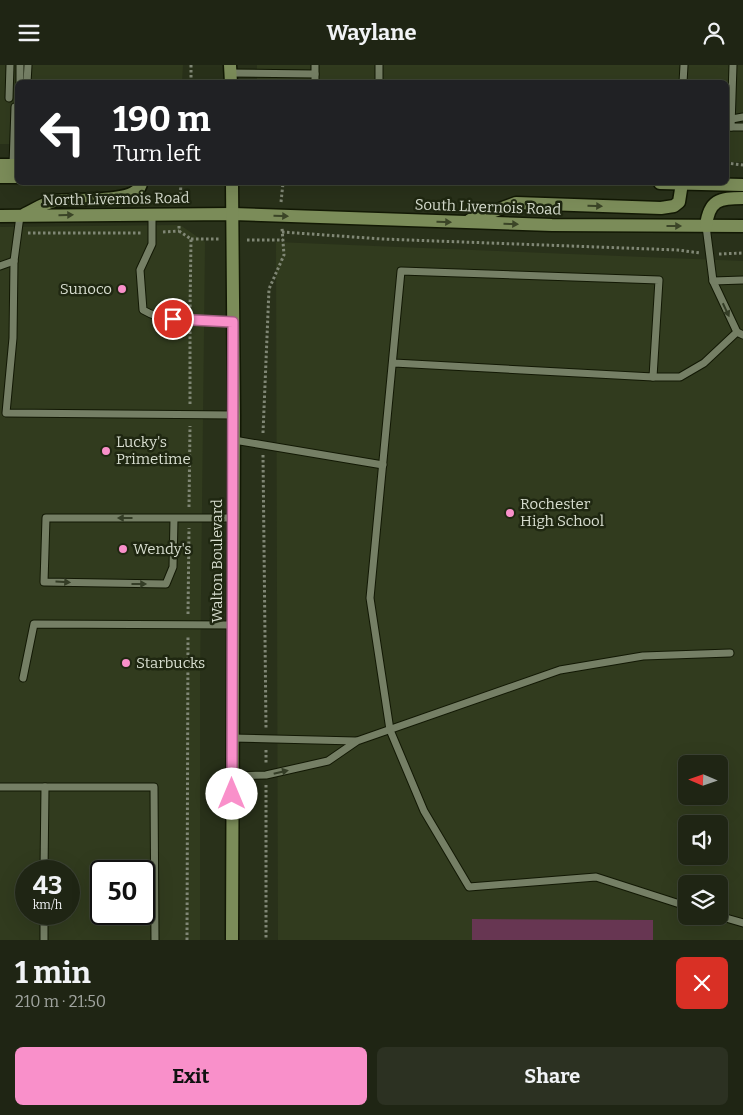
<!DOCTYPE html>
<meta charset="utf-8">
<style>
:root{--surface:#1f2514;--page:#2c3122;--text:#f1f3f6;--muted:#a1a5a0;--line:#3c4234;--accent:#f990ca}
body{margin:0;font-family:Bitter,serif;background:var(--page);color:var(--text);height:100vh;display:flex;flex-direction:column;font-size:19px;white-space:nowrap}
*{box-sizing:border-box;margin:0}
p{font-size:16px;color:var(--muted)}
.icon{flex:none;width:28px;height:28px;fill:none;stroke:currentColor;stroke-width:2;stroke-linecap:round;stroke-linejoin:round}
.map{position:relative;height:875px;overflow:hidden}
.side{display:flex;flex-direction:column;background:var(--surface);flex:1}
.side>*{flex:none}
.guide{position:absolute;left:15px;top:15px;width:714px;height:105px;border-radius:8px;box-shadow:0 5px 20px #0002,0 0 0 1px var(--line);background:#202124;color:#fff;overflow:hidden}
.needle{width:32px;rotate:272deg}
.fabs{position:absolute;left:678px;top:690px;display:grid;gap:10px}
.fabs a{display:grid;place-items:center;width:50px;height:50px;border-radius:8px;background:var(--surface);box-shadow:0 5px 20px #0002,0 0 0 1px var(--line);font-size:25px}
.speed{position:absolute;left:15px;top:795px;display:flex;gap:10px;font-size:25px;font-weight:700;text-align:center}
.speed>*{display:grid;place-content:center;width:65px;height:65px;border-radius:50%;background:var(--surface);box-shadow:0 5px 20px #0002,0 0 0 1px var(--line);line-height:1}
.speed small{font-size:12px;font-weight:400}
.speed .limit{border:2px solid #111;border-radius:8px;background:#fff;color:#111}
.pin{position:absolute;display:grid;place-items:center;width:42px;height:42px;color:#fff;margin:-21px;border:2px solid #fff;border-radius:50%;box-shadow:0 1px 5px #0007}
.me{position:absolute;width:55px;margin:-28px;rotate:0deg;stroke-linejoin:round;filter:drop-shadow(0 0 4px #0008)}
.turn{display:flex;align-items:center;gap:18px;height:105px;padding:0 15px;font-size:22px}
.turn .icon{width:65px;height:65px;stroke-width:2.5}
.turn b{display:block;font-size:35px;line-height:42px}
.round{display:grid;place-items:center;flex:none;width:52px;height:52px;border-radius:8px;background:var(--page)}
.headline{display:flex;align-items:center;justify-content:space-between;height:85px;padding:0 15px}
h1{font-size:30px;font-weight:700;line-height:38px}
.button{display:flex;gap:10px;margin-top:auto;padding:10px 15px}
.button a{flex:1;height:58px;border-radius:8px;background:var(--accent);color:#111;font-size:20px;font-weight:700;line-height:58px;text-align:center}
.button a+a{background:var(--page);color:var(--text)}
header{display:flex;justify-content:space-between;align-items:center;height:65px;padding:0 15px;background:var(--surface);font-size:22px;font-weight:700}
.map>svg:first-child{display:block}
.built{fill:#313b1e;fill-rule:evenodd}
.green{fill:#673652}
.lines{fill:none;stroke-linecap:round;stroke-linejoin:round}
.lane-casing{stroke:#121804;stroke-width:9}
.secondary-casing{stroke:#121804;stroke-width:15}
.path{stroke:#808775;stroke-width:3;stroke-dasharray:2.5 2.5;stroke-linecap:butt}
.lane{stroke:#757f65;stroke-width:7}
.secondary{stroke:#7b8c59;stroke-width:12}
.oneway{fill:#3b4527}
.oneway2{fill:#343d26}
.route-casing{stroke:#a25e83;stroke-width:12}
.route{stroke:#f990ca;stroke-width:9}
.poi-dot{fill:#f990ca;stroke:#1f2711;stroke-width:2}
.labels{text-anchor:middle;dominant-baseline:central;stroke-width:5;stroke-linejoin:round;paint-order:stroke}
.street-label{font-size:15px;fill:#d7ddcf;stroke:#1f2711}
.poi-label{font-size:15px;fill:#d7ddcf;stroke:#1f2711;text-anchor:start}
</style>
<header><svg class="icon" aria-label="menu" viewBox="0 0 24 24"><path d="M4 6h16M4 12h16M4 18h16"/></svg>Waylane<svg class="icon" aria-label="person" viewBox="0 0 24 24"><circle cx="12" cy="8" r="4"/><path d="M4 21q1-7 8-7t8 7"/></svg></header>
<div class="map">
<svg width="743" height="875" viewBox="0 0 743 875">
<rect width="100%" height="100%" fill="#29311a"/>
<!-- built -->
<g class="built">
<polygon points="0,0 183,0 182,17 18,18 17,79 0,79"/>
<polygon points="257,0 743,0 743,97 726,97 726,18 257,18"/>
<path d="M 180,160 L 205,177 L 200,618 L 200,875 L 0,875 L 0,162 ZM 26,806 L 69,806 L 69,849 L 26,849 ZM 101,806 L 144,806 L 144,849 L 101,849 Z"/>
<path d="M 276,177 L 743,196 L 743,875 L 278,875 ZM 686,699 L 719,699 L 719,731 L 686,731 ZM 686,759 L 719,759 L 719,791 L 686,791 ZM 686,819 L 719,819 L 719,851 L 686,851 Z"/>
</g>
<!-- green -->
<polygon class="green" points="472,854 653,855 653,875 472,875"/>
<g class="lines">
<defs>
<g id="lane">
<polyline points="231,8 315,9 315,18"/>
<polyline points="315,9 315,0"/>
<polyline points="20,18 20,0"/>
<polyline points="27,18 28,0"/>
<polyline points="379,18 379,0"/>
<polyline points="683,18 684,0"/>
<polyline points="9,33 10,0"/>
<polyline points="732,54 743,52"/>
<polyline points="726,62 743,62"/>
<polyline points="731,62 733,0"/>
<polyline points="13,100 15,42"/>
<path d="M 152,150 L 152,179 L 140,205 L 143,245 C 168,260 204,256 233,257"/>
<polyline points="20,151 14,196 13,273 6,348 234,350"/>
<polyline points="706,161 713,216 737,267 743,270"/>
<polyline points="0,201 14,196"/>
<polyline points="713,216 743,215"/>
<polyline points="394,298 653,312 659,215 401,206 370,533 390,665 424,746 469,822 596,812 686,841"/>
<polyline points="653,312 680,312 704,298 737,267"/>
<polyline points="234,375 383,400"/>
<polyline points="174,454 173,502 166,519 44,517 46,453 234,453"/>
<polyline points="23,613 34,559 233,560"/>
<polyline points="232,673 356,676"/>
<polyline points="232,711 266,710 328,696 357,676 560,605 643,591 730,588"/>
<polyline points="0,722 154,722 155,875"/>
<polyline points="44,806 45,722"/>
<polyline points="719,851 743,858"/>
<polyline points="44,875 44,849"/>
</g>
<g id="secondary">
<polyline points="230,0 231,18"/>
<polyline points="0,100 18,100"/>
<polyline points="0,112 18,112"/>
<polyline points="660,118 743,120"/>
<path d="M 25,149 C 34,145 44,138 54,136 C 71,133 139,140 141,118"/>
<polyline points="0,151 233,149 552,160 743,161"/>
<polyline points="470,155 516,138 661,143 674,141 679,137 682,118"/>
<path d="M 706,161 C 709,135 719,133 743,133"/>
<polyline points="232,875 234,350 232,118"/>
</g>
</defs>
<!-- lane casing -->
<use href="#lane" class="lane-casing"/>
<!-- secondary casing -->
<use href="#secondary" class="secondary-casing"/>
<!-- path -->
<g class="path">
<polyline points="191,0 191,18"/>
<polyline points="726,98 743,100"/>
<polyline points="180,135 181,118"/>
<polyline points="281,137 283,118"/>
<polyline points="179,161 179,166 191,174 190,247"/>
<polyline points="163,167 179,166"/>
<polyline points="282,167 382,174 678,185 700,188"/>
<polyline points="28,168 142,168"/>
<polyline points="191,174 220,174"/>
<polyline points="247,175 283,175"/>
<polyline points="719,189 743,188"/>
<polyline points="190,339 190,266"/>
<polyline points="263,368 269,224 284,190 282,163"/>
<polyline points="263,390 266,663"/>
<polyline points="189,442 190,361"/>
<polyline points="188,549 189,463"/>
<polyline points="266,685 266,698"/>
<polyline points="266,720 266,875"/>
<polyline points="187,875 188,571"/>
</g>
<!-- lane -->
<use href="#lane" class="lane"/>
<!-- secondary -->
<use href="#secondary" class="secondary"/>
</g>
<!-- one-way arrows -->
<defs><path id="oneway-solid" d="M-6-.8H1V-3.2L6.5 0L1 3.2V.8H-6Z" transform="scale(1.25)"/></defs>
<g class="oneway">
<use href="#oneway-solid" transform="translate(595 141) rotate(2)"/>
<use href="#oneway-solid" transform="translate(66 150) rotate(-1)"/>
<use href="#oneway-solid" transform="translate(281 151) rotate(2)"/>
<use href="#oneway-solid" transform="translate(444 157) rotate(2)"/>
<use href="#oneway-solid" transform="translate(511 159) rotate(2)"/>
<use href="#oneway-solid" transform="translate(674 161)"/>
</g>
<g class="oneway2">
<use href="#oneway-solid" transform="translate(726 245) rotate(65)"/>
<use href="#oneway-solid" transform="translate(125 453) rotate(-180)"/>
<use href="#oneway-solid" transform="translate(63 517) rotate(3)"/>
<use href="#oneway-solid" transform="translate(139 519)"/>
<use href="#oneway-solid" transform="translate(281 707) rotate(-13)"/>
</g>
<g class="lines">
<defs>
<polyline id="route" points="173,254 233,257 232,729"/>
</defs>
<!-- route casing -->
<use href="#route" class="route-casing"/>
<!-- route -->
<use href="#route" class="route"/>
</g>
<!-- markers -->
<g class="poi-dot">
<circle cx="122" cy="224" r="5"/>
<circle cx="106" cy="386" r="5"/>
<circle cx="510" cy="448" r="5"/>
<circle cx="123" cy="484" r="5"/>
<circle cx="126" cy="598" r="5"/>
</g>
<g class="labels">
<!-- street labels -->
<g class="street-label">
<text transform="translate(116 134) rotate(-1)">North Livernois Road</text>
<text transform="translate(488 142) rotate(2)">South Livernois Road</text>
<text transform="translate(217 496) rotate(-90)">Walton Boulevard</text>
</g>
<!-- poi labels -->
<g class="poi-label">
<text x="112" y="224" text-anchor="end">Sunoco</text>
<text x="116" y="377">Lucky's<tspan x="116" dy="17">Primetime</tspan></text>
<text x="520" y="439">Rochester<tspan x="520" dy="17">High School</tspan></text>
<text x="133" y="484">Wendy's</text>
<text x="136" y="598">Starbucks</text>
</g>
</g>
</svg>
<div class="fabs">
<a><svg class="needle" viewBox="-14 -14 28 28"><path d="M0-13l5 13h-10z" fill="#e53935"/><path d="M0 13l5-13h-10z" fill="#a1a5a0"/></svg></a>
<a><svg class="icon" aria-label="sound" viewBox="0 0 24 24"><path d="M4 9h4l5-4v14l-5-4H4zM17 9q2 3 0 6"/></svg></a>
<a><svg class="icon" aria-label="layers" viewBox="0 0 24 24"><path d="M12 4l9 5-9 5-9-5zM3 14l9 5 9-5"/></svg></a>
</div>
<div class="speed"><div>43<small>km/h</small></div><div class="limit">50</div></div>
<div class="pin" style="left:173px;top:254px;background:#d93025"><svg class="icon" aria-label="arrive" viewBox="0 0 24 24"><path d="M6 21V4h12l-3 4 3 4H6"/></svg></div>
<svg class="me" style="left:232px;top:729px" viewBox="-20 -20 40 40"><circle r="19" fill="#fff"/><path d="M0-13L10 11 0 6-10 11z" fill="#f990ca"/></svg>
<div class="guide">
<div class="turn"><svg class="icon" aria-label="left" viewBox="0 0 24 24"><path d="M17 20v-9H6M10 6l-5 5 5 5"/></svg><div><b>190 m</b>Turn left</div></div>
</div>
</div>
<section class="side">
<div class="headline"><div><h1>1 min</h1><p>210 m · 21:50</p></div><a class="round" style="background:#d93025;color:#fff"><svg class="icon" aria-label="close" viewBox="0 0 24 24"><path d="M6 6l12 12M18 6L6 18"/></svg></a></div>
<div class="button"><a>Exit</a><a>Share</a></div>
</section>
